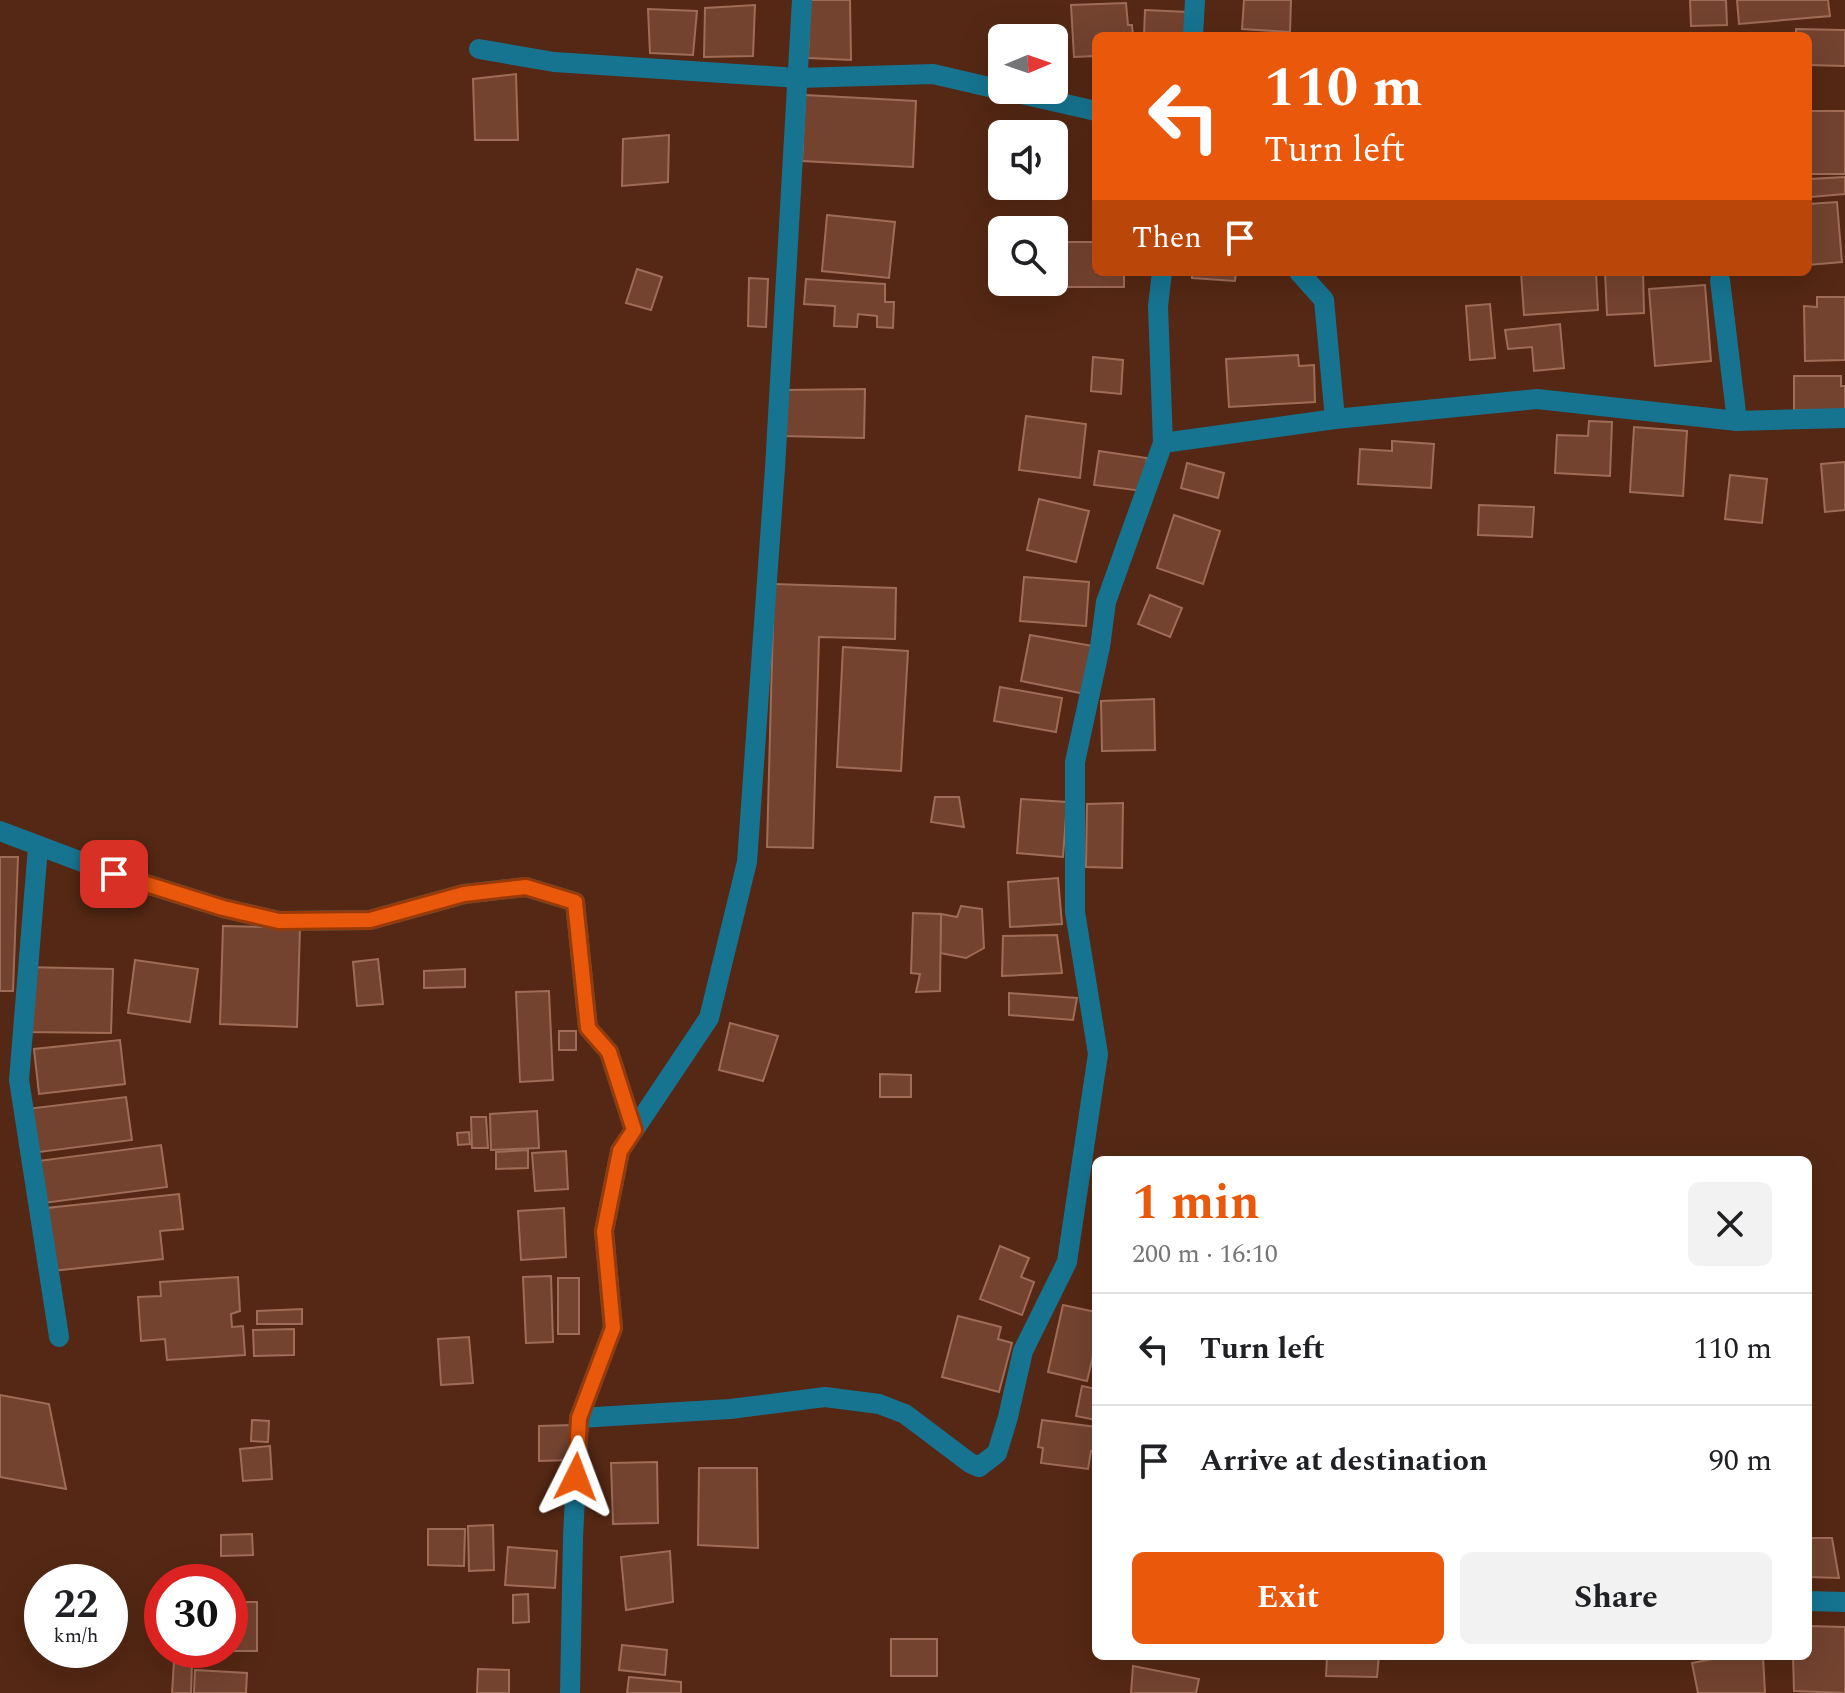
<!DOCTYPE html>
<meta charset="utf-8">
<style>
:root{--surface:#fff;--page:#f2f2f2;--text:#202124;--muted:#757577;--line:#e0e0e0;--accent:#ea580c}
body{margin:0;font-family:Spectral,serif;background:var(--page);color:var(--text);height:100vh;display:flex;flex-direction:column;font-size:30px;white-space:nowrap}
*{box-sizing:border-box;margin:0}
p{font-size:26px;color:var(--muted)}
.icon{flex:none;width:44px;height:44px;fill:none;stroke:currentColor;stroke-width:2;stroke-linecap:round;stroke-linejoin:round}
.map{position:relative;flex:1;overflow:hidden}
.drawer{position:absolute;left:1092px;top:1156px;width:720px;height:504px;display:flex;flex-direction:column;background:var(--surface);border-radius:12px;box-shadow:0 8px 32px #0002}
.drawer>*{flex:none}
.hud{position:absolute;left:1092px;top:32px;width:720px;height:244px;border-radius:12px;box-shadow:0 8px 32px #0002;background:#ea580c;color:#fff;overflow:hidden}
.needle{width:52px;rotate:88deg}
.buttons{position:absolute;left:988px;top:24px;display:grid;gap:16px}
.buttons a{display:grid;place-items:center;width:80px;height:80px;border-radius:12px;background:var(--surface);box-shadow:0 8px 32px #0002;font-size:40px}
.speed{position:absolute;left:24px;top:1564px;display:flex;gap:16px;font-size:40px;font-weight:700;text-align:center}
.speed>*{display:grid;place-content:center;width:104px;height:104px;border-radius:50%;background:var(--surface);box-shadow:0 8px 32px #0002;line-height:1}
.speed small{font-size:20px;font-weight:400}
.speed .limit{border:12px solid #d22;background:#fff;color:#111}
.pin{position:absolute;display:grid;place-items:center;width:68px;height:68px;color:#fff;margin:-34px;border-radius:16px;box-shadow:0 4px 12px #0006}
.me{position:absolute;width:88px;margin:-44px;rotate:3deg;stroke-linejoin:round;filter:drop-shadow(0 0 6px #0008)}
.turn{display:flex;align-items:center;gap:28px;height:168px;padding:0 40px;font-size:36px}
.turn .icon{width:104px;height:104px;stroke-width:2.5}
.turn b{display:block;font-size:56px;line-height:68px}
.then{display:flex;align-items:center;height:76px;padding:0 40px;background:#0003;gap:16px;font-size:30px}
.round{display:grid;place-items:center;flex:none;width:84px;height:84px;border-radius:12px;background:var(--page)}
.headline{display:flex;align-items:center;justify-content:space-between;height:136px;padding:0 40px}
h1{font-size:48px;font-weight:700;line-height:60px;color:var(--accent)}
.cta{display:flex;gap:16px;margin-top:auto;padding:16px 40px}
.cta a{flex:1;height:92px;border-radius:12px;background:var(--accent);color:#fff;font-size:32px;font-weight:700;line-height:92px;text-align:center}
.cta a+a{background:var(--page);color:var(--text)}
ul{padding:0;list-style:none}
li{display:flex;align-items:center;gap:24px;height:112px;padding:0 40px;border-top:2px solid var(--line)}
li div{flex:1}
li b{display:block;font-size:30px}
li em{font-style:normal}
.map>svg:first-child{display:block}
.building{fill:#73432f;stroke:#9f6c57;stroke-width:2}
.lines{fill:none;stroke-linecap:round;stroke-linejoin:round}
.minor{stroke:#167490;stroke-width:20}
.route-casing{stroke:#983908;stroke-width:20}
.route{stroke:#ea580c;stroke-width:14}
</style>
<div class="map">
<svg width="1845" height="1693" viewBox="0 0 1845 1693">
<rect width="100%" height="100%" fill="#542814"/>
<!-- building -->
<g class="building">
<polygon points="810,0 850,0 851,60 808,58"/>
<polygon points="1244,0 1291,0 1290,32 1242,29"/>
<polygon points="1690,0 1726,0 1727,25 1691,26"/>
<polygon points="1737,0 1828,0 1830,16 1739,24"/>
<polygon points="1126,3 1128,25 1132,25 1133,36 1096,36 1096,56 1074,57 1071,5"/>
<polygon points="755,5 753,56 704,57 705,8"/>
<polygon points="648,9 697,11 693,55 650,53"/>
<polygon points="1145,10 1188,12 1186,36 1144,36"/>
<polygon points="1796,29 1845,30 1845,66 1808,65 1808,36 1796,36"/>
<polygon points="516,74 518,140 475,140 473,79"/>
<polygon points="805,95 916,101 913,167 802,161"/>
<rect x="1811" y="111" width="34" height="63"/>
<polygon points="669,135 668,182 622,186 623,139"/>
<polygon points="1845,177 1845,194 1811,197 1810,179"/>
<polygon points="1837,202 1842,262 1808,265 1808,204"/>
<polygon points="827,215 895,222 889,278 822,271"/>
<polygon points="1059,242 1096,242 1096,272 1124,272 1124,287 1059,287"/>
<polygon points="637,269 662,277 651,310 626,303"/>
<polygon points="1192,272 1236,272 1235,281 1192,278"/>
<polygon points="1521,272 1596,272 1598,310 1524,315"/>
<polygon points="1605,272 1643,272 1644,313 1607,315"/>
<polygon points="749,278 768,279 766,327 748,326"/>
<polygon points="806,279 885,284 885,302 894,302 893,328 877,327 877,316 858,314 857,327 834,326 835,306 804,304"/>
<polygon points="1705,285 1711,361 1655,366 1649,289"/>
<polygon points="1817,297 1845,297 1845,360 1805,361 1804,306 1817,307"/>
<polygon points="1490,304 1495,358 1470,360 1466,306"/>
<polygon points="1560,324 1564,368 1534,371 1532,347 1508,349 1505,330"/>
<polygon points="1298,355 1299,366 1314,365 1315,402 1229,407 1226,359"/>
<polygon points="1093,357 1123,360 1121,394 1091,391"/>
<polygon points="1794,376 1841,376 1841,386 1845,386 1845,410 1794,410"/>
<polygon points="865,389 864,438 783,436 784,390"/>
<polygon points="1026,416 1086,424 1080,478 1019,470"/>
<polygon points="1589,421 1612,422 1610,476 1555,473 1557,435 1588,436"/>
<polygon points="1634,427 1687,431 1683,496 1630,492"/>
<polygon points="1392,441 1434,444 1431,488 1358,484 1360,449 1392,451"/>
<polygon points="1099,451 1147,458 1143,491 1094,485"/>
<polygon points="1845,462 1845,510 1825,512 1821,464"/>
<polygon points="1187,463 1224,473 1218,498 1181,488"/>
<polygon points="1730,475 1767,479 1762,523 1725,519"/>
<polygon points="1039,499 1089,511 1076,562 1027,550"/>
<polygon points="1479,505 1534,507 1532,537 1478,535"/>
<polygon points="1174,515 1220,531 1203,584 1157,568"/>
<polygon points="1024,577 1089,582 1086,626 1020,621"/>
<polygon points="774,584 896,588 895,639 819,637 813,848 767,847"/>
<polygon points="1150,595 1182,608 1170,637 1138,624"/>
<polygon points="1030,635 1093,646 1085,694 1021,681"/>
<polygon points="843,647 908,651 901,771 837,767"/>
<polygon points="1000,687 1062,698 1056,732 994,721"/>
<polygon points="1154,699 1155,750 1102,751 1101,701"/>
<polygon points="935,797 959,797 964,827 931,822"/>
<polygon points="1021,799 1067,802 1063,857 1017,853"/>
<polygon points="1123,803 1122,868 1086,867 1087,804"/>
<polygon points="0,857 18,857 13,991 0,991"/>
<polygon points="1058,878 1062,924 1010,927 1008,882"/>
<polygon points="961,906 982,909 984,948 966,958 940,953 941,914 957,917"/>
<polygon points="913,913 941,914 940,991 916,992 920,974 911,973"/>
<polygon points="223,926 300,928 297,1027 220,1024"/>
<polygon points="1057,935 1062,973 1002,976 1003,936"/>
<polygon points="378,959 383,1004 357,1006 353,962"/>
<polygon points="135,960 198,969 190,1022 128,1013"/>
<polygon points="24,967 113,969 111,1033 23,1032"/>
<polygon points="465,969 465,987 424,988 424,971"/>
<polygon points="549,991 553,1080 520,1082 516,992"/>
<polygon points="1009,993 1077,998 1073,1020 1009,1015"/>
<polygon points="730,1023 778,1036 763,1081 719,1070"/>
<rect x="559" y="1031" width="17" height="19"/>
<polygon points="120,1040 125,1084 39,1094 34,1049"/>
<polygon points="880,1074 911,1075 911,1097 880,1097"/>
<polygon points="126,1097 132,1140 32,1153 26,1109"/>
<polygon points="537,1111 539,1148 491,1150 490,1114"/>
<polygon points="471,1117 486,1117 488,1148 472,1148"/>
<polygon points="469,1132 470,1144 458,1145 457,1133"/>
<polygon points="161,1145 167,1187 36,1204 30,1162"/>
<polygon points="528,1150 528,1168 496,1169 496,1152"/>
<polygon points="566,1151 568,1189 535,1191 532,1153"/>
<polygon points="179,1194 183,1229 160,1231 163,1259 43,1272 37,1209"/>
<polygon points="564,1208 566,1257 521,1260 518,1211"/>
<polygon points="1000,1246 1029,1258 1021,1277 1034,1282 1022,1315 980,1299"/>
<polygon points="551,1276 553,1342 526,1343 523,1277"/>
<polygon points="238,1277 240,1311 231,1314 232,1327 243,1326 245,1355 167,1360 165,1339 141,1341 138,1297 161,1296 160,1282"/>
<rect x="558" y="1278" width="21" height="56"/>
<polygon points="1063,1305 1096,1312 1096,1344 1087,1381 1048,1372"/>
<polygon points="302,1309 302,1324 257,1324 257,1311"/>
<polygon points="958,1316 1001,1327 998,1339 1012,1343 999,1392 942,1377"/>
<polygon points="294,1329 294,1355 254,1356 253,1330"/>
<polygon points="469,1337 473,1383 441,1385 438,1339"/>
<polygon points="1082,1386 1096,1389 1096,1420 1076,1416"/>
<polygon points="0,1395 49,1404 66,1489 0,1477"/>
<polygon points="252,1420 269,1421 268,1442 251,1441"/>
<polygon points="1042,1420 1096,1427 1096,1452 1091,1451 1088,1469 1041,1463 1043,1448 1038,1447"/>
<polygon points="572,1425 572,1460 539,1461 539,1426"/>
<polygon points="270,1446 272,1479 243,1481 240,1449"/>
<polygon points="657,1462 658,1523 613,1524 611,1463"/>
<polygon points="699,1468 757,1468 758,1548 698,1545"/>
<polygon points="493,1525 494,1570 469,1571 468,1526"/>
<polygon points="428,1529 465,1529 464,1566 428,1565"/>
<polygon points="252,1534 253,1555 221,1556 221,1535"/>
<polygon points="1808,1538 1832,1538 1839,1578 1808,1577"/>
<polygon points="508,1547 557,1551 555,1588 505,1585"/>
<polygon points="670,1551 673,1602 626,1610 621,1557"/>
<polygon points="528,1594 529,1622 513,1623 513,1595"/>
<polygon points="230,1602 257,1602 257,1651 202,1651 202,1650 230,1650"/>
<polygon points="1808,1626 1845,1627 1845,1693 1794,1691 1793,1656 1808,1656"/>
<rect x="891" y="1639" width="46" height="37"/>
<polygon points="622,1645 667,1650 665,1675 619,1670"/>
<polygon points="1327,1656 1379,1656 1377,1677 1326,1676"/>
<polygon points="1728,1656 1763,1656 1765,1693 1698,1693 1692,1663"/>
<polygon points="174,1661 192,1662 191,1693 172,1693"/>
<polygon points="1133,1666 1199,1679 1196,1693 1131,1693"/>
<polygon points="478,1669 509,1670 509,1693 477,1693"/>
<polygon points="195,1670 247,1673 246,1693 194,1693"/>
<polygon points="629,1677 681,1682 681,1693 627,1693"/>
</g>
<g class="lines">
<!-- minor -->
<g class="minor">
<polyline points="1193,36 1195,0"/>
<polyline points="479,49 554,62 799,78 933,74 1002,90"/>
<polyline points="1004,90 1096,111"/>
<polyline points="1299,272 1324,300 1335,419"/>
<polyline points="1720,280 1737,421"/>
<polyline points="1163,443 1335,419 1537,399 1737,421 1845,418"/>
<polyline points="0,831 114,874 223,908 279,921 370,920 464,894 526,887 575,902 588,1028 609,1052 634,1130"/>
<polyline points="38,847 19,1080 59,1337"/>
<polyline points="579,1418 730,1409 825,1397 879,1404 905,1414 970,1463 979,1467 997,1453 1008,1417 1023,1351 1067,1262 1098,1054 1075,912 1075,762 1100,647 1106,602 1163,443 1158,306 1162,272"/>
<polyline points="1808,1601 1845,1602"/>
<polyline points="570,1693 573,1537 579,1418 613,1328 604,1231 620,1151 709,1018 747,862 775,468 802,0"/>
</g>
</g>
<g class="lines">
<defs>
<polyline id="route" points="114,874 223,908 279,921 370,920 464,894 526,887 575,902 588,1028 609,1052 634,1130 620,1151 604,1231 613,1328 579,1418 576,1477"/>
</defs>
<!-- route casing -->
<use href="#route" class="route-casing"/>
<!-- route -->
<use href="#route" class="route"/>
</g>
</svg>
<div class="buttons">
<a><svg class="needle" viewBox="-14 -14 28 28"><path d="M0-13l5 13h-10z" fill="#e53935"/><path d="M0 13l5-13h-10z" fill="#757577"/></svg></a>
<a><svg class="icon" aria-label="sound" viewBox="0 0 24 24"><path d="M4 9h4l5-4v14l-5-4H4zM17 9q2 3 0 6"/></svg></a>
<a><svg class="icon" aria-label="search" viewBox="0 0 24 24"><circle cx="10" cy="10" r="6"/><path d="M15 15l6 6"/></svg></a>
</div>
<div class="speed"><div>22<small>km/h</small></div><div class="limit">30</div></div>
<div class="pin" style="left:114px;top:874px;background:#d93025"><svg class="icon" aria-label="arrive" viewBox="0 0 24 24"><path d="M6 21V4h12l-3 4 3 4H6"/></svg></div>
<svg class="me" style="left:576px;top:1477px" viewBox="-20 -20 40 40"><path d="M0-17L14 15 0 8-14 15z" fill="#ea580c" stroke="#fff" stroke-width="4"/></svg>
<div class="hud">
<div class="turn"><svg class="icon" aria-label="left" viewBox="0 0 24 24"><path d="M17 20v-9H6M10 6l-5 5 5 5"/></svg><div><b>110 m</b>Turn left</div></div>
<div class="then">Then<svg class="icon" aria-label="arrive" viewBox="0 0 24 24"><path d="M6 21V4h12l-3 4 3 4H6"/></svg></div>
</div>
<section class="drawer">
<div class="headline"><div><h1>1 min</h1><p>200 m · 16:10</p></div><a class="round"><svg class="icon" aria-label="close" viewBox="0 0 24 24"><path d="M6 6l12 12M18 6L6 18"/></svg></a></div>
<ul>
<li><svg class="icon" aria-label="left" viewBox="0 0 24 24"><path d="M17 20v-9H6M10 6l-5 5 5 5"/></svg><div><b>Turn left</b></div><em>110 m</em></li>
<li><svg class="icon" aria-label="arrive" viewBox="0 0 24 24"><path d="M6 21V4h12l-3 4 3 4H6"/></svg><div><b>Arrive at destination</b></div><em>90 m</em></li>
</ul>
<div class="cta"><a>Exit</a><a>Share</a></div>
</section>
</div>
